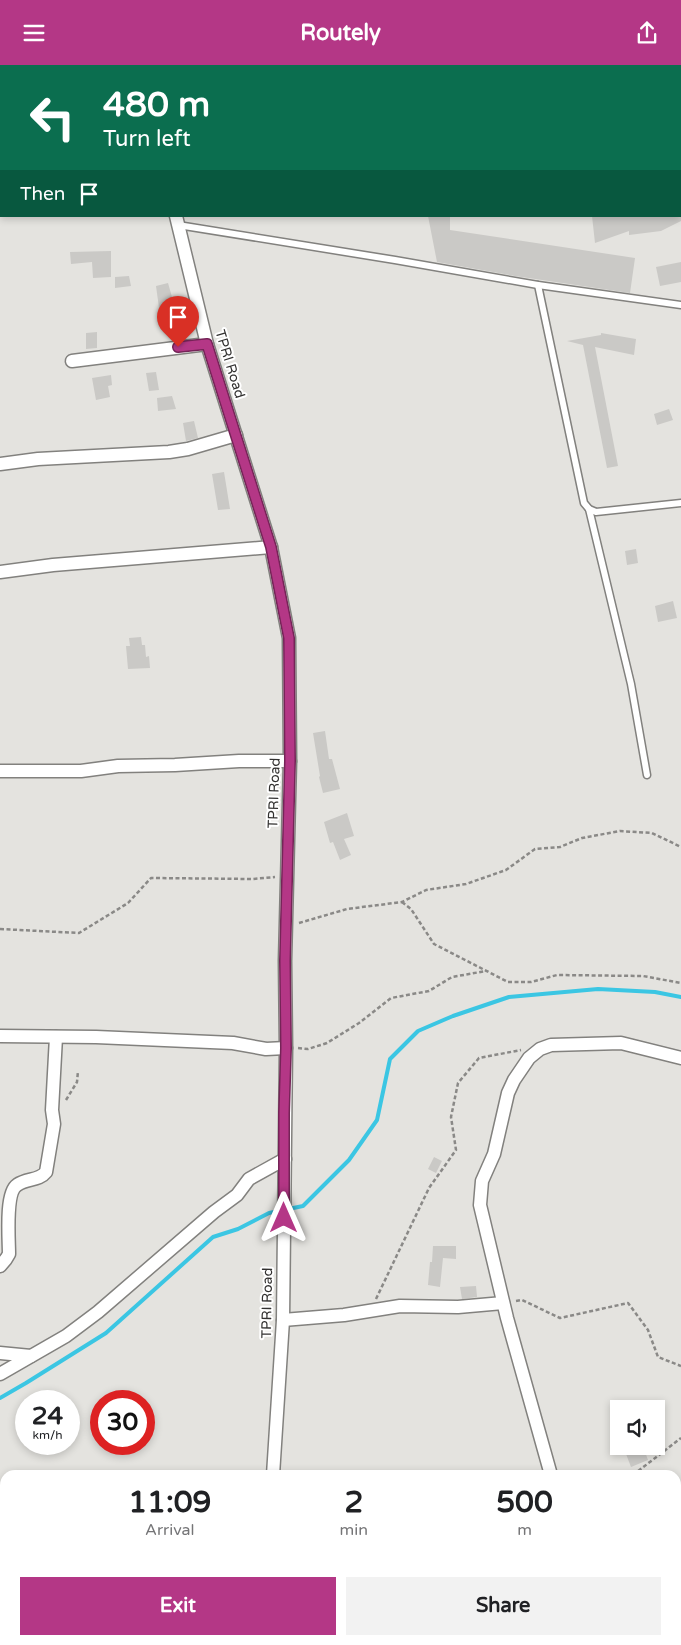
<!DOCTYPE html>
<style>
:root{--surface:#fff;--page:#f2f2f2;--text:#202124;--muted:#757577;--accent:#b43786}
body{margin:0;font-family:"Varela Round",sans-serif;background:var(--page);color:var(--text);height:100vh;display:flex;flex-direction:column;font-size:19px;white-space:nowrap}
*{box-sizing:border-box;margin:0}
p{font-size:16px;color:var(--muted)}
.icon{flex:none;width:28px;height:28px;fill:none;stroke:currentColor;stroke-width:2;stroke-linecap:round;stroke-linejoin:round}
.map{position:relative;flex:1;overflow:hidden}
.details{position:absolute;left:0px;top:1405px;width:681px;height:175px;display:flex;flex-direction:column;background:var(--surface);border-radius:15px 15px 0 0;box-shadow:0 2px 8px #0003}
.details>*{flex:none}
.banner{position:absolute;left:0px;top:0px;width:681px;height:152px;box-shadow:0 2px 8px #0003;background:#0b6e4f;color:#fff;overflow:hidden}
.tools{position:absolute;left:610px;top:1335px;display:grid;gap:10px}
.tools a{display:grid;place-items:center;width:55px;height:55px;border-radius:0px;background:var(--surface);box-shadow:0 2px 8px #0003;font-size:25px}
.speed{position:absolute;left:15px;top:1325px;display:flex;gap:10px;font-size:25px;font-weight:700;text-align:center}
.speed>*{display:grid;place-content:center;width:65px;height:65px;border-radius:50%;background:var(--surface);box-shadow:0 2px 8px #0003;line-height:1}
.speed small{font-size:12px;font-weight:400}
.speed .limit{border:8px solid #d22;background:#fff;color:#111}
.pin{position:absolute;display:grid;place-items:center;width:42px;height:42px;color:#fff;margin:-51px -21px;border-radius:50% 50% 50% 0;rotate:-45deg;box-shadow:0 0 5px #0007}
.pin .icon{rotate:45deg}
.me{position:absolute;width:55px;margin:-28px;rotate:0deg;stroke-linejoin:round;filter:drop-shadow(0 0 4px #0008)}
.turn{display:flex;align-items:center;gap:18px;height:105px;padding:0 20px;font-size:22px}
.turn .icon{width:65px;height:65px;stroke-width:2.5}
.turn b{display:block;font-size:35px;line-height:42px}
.then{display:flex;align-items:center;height:48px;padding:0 20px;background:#0003;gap:10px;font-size:19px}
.eta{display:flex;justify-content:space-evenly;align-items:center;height:85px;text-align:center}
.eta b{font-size:30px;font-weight:700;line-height:35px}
.button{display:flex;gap:10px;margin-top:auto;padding:10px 20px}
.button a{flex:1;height:58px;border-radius:0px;background:var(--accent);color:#fff;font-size:20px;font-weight:700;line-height:58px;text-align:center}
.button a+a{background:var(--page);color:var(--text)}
header{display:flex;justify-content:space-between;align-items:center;height:65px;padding:0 20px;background:var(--accent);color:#fff;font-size:22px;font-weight:700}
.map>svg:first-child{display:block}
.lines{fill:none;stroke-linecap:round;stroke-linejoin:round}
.stream{stroke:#3bc6e3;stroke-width:4}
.building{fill:#cac9c6}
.lane-casing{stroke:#82817e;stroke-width:9}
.street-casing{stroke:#82817e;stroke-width:15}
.path{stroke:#8a8987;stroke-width:2.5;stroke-dasharray:4 2.5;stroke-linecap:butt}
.lane{stroke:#fff;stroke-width:6}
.street{stroke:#fff;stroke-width:12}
.route-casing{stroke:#752457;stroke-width:12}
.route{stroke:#b43786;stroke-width:9}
.labels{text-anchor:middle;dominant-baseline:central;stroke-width:4;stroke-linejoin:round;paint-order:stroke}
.street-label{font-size:14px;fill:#323130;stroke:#fff}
</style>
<header><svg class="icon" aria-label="menu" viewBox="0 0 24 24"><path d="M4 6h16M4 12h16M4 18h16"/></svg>Routely<svg class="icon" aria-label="share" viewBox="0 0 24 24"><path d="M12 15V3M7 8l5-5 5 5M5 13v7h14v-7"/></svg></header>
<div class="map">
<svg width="681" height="1580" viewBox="0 0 681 1580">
<rect width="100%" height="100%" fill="#e4e3df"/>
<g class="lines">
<!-- stream -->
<polyline class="stream" points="0,1333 26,1318 106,1268 213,1172 238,1164 269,1148 303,1141 349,1095 377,1055 390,994 418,966 453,951 509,932 598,924 655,927 681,932"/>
</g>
<!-- building -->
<g class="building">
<polygon points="428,151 450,151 450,165 635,193 630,228 515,211 437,197"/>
<polygon points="592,151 681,151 681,156 661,166 629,170 629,166 595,178"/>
<polygon points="111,186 111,212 93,213 92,197 71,199 70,187"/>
<polygon points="681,197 681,217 660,221 656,202"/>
<polygon points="129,211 131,221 115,223 115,212"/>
<polygon points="168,218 172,232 160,250 156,221"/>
<polygon points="97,267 97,283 86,284 86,268"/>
<polygon points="601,268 636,274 634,290 595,282 618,401 607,403 583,280 567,276 601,270"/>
<polygon points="156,307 159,325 149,326 146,308"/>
<polygon points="111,310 112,320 108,321 110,332 96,335 92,313"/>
<polygon points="172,331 176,344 158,346 157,333"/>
<polygon points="669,344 673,355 657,360 654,349"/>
<polygon points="194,356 198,373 186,376 183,358"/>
<polygon points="224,407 230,444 218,445 212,409"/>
<polygon points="636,484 638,498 627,500 625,486"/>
<polygon points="673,536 677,553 658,557 655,541"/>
<polygon points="141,572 142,580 145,580 146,592 149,591 150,603 128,604 126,581 130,581 129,573"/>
<polygon points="325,666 329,694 332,694 340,724 323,728 319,712 320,711 313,668"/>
<polygon points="347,748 354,771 344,774 351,790 340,795 333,777 330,778 324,757"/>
<polygon points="434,1092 442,1096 436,1108 428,1104"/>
<polygon points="433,1181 456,1181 456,1194 443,1193 440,1222 428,1220 430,1197 432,1197"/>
<polygon points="476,1221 477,1232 462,1234 460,1222"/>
<polygon points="623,1381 634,1381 637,1387 644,1384 648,1395 631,1402"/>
</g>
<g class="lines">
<defs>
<g id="lane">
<polyline points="178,160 395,195 538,220 681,240"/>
<polyline points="538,220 584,438 589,444 596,447 681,438"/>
<polyline points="589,444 631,619 647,710"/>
</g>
<g id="street">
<polyline points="137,0 138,1"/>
<polyline points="0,96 1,96"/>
<polyline points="176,151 207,279 271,482 289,573 290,696 285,896 286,983 283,1255 273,1410"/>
<polyline points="72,296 207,279"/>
<polyline points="0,399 38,394 169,387 188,384 236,370"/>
<polyline points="0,507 53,500 271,482"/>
<polyline points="0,706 81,706 118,701 175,700 239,696 290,696"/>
<polyline points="0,971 96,972 233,978 266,984 286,983"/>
<path d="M 0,1201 L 6,1194 L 9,1189 C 9,1175 5,1128 17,1120 C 27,1113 39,1116 46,1107 L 54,1059 L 52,1045 L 56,972"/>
<polyline points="283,1255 344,1250 400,1241 458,1242 503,1238"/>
<polyline points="0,1288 31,1291"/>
<polyline points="0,1309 66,1271 98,1247 214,1147 237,1130 249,1114 285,1094"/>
<polyline points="551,1410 507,1253 480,1140 482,1116 494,1089 508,1028 514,1015 529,993 540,984 551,980 621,978 681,993"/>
<polyline points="676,1492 681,1488"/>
<polyline points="0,1550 5,1550"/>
<polyline points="602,1575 602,1580"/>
<polyline points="259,1580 259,1575"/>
</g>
</defs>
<!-- lane casing -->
<use href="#lane" class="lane-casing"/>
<!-- street casing -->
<use href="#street" class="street-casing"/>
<!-- path -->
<g class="path">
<polyline points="172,0 172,1"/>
<polyline points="518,1 518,0"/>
<polyline points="402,837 411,844 434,879 508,917 531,917 557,910 643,911 681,918"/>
<polyline points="299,858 347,844 402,837 426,825 466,819 506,805 535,784 560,782 582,773 620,766 652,768 681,782"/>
<polyline points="0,864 79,868 128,838 151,813 253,814 275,812"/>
<polyline points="298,983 308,984 327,978 359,958 391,933 429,926 452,912 486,906"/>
<polyline points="66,1035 77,1017 78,1006"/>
<polyline points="376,1234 429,1123 456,1085 451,1052 458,1018 479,993 521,985"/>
<polyline points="516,1236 522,1235 560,1253 628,1238 648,1265 658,1292 681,1301"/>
<polyline points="633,1410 681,1373"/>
<polyline points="146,1580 164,1575"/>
</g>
<!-- lane -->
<use href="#lane" class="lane"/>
<!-- street -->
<use href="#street" class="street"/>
</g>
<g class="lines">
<defs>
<polyline id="route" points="178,282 207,279 271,482 289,573 290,696 285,896 286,983 284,1048 284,1153"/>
</defs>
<!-- route casing -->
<use href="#route" class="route-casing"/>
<!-- route -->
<use href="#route" class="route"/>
</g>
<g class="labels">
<!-- street labels -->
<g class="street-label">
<text transform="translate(230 299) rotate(73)">TPRI Road</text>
<text transform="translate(274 728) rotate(-88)">TPRI Road</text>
<text transform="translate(267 1238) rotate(-89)">TPRI Road</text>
</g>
</g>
</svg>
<div class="tools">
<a><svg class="icon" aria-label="sound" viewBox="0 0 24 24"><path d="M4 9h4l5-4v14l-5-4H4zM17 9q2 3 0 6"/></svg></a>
</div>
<div class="speed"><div>24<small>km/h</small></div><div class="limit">30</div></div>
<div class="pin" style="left:178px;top:282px;background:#d93025"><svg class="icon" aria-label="arrive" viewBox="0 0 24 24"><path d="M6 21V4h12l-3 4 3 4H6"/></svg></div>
<svg class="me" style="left:284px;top:1153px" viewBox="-20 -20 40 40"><path d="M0-17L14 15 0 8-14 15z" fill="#b43786" stroke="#fff" stroke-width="4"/></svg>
<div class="banner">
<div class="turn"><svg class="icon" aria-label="left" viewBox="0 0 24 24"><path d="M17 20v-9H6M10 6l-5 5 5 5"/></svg><div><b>480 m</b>Turn left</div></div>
<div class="then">Then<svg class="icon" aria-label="arrive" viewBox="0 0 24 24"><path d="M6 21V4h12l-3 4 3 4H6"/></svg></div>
</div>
<section class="details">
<div class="eta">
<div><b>11:09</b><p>Arrival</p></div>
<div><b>2</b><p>min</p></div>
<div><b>500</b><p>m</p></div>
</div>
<div class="button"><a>Exit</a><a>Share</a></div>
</section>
</div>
